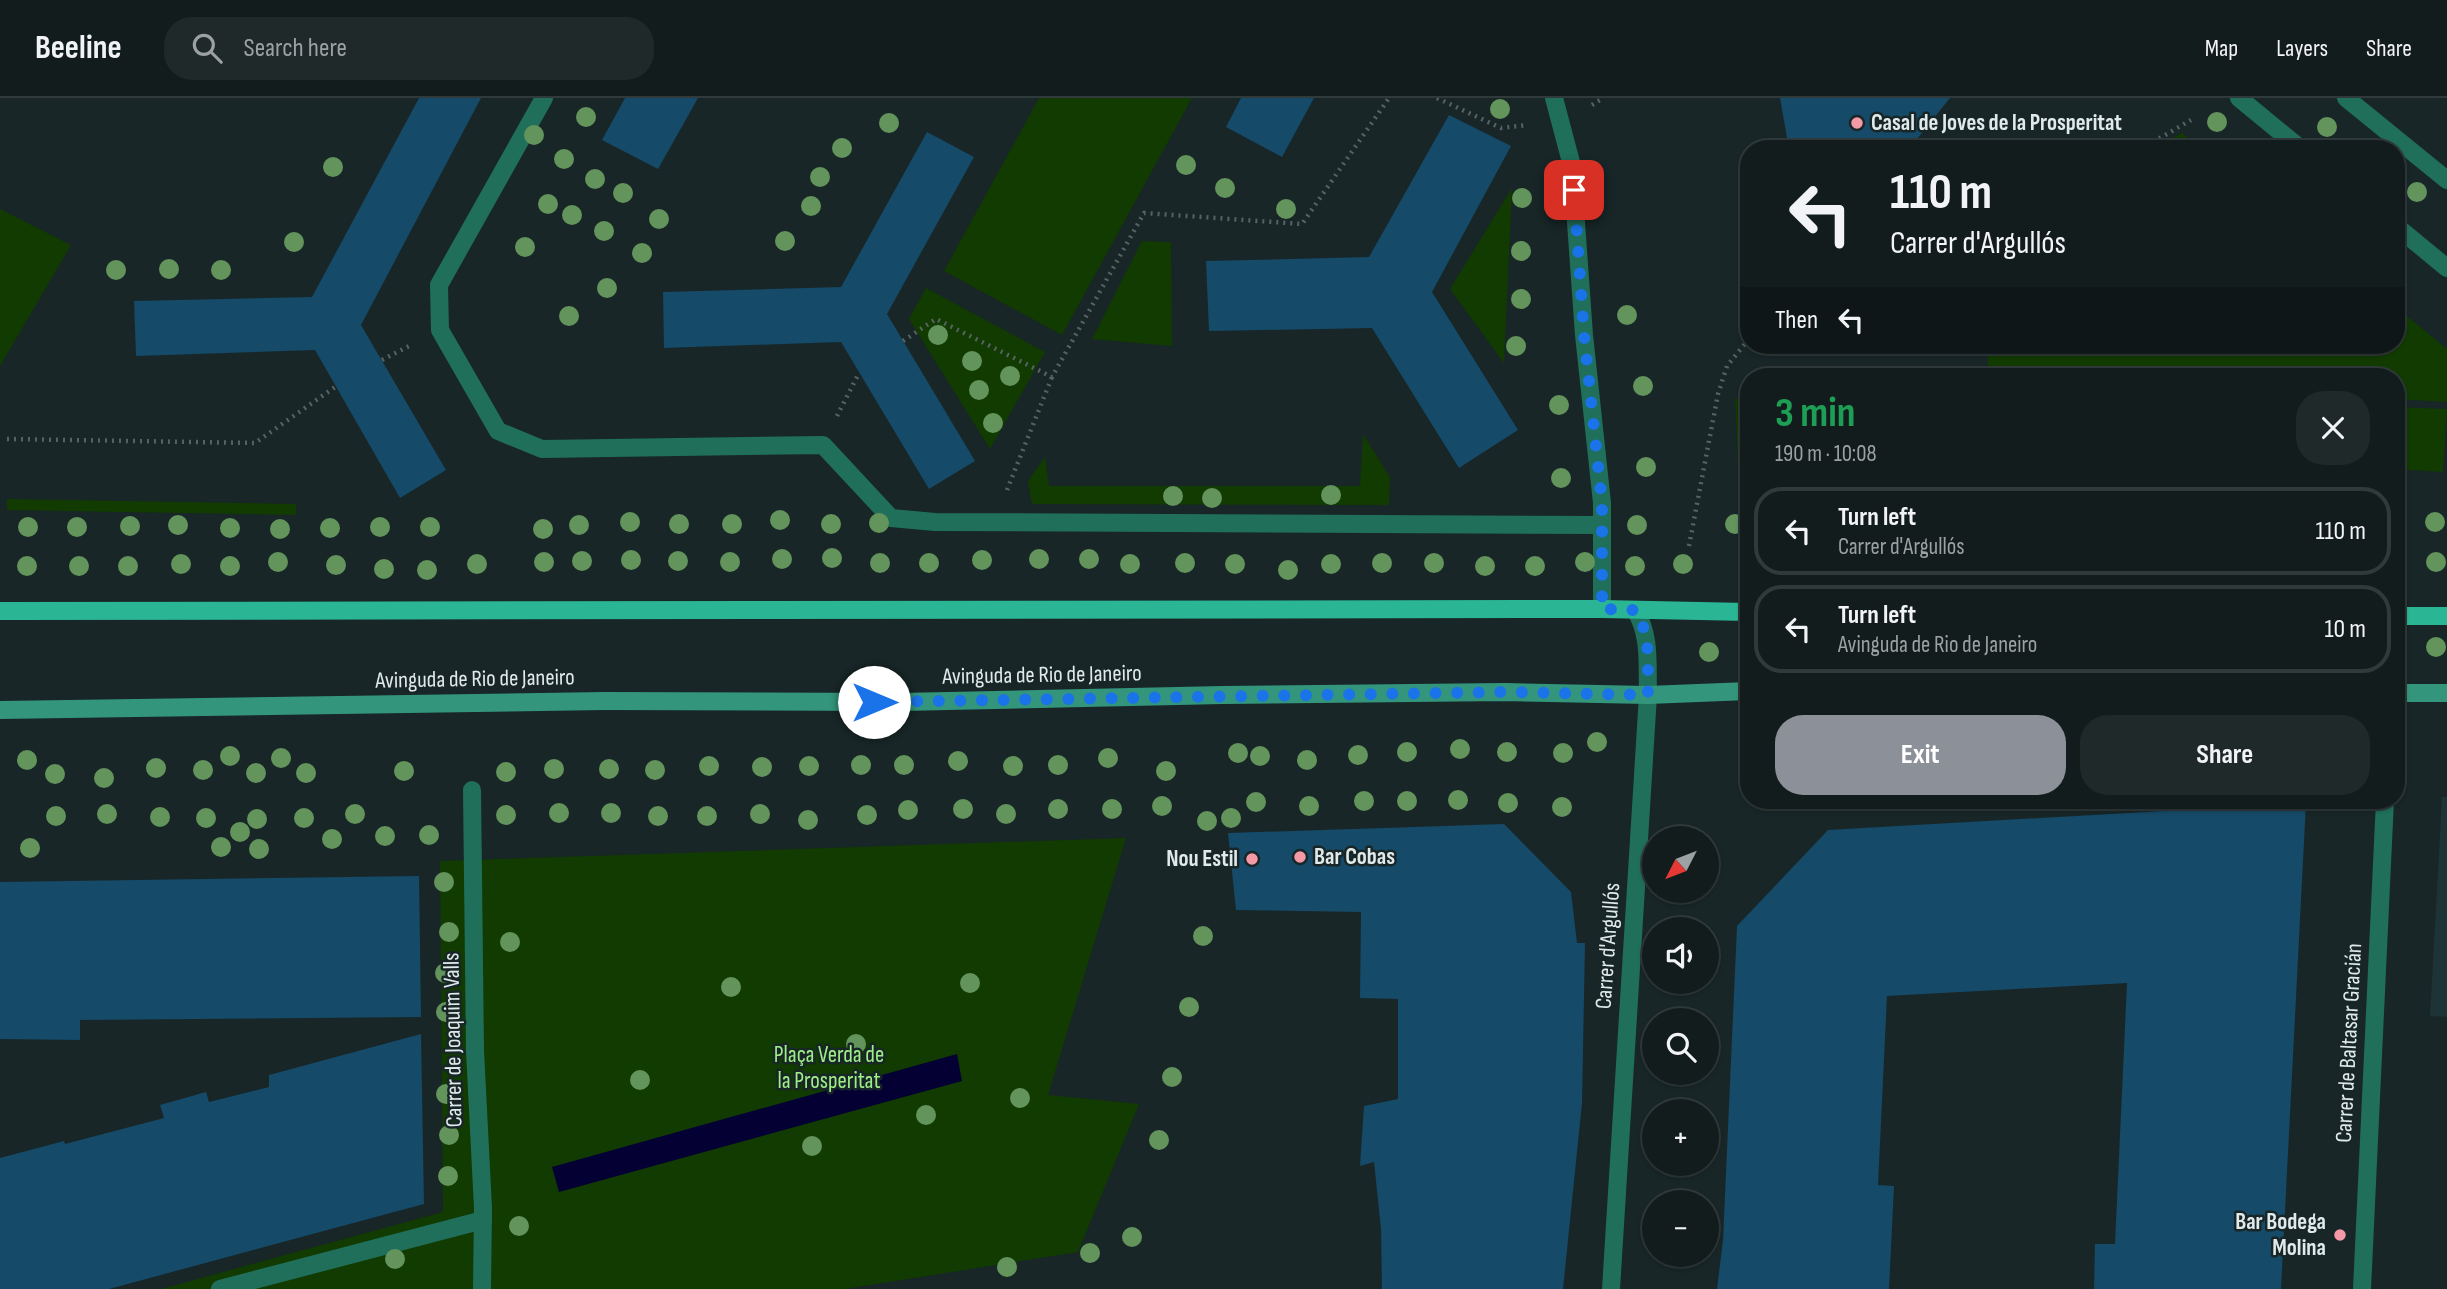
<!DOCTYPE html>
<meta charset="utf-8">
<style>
:root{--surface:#121c1d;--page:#1f292a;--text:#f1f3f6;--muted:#9ca1a4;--line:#313a3b;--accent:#8c9099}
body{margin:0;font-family:"Sofia Sans Condensed",sans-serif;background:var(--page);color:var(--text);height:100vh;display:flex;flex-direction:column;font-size:26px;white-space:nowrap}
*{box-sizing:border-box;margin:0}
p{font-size:23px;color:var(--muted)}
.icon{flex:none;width:38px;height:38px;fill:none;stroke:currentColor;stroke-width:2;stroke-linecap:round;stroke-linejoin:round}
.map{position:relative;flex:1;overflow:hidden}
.sheet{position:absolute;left:1740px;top:270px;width:665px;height:441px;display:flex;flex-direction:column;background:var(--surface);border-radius:28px;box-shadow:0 2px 5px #0004,0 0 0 2px var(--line)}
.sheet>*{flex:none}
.guide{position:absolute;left:1740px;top:42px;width:665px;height:214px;border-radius:28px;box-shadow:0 2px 5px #0004,0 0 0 2px var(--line);background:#121c1d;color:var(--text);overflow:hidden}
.needle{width:46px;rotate:228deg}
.buttons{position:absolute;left:1642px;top:728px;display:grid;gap:14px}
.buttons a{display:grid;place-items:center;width:77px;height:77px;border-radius:50%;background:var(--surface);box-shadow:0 2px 5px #0004,0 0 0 2px var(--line);font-size:35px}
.pin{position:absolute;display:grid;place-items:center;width:60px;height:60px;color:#fff;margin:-30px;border-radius:14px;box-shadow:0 4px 10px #0006}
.me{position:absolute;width:77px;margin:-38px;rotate:90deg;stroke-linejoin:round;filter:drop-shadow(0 0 5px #0008)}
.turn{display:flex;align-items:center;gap:24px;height:147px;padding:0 35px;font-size:32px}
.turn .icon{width:91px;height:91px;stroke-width:2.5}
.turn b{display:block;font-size:49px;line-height:60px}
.then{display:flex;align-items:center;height:66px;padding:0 35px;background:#0003;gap:14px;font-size:26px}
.round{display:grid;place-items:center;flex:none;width:74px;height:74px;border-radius:28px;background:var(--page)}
.overview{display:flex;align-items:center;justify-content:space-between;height:119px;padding:0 35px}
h1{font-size:42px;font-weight:700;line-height:52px;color:#1e9e55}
.action{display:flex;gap:14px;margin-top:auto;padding:14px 35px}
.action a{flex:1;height:80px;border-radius:28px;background:var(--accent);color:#fff;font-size:28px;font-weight:700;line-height:80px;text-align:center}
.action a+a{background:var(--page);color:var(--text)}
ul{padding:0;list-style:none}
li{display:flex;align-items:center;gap:21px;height:88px;margin:0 14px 10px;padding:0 21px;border:4px solid var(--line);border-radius:28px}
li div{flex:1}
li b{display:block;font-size:26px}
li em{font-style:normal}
header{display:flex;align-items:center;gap:42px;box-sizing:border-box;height:98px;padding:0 35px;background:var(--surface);border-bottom:2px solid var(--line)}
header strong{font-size:33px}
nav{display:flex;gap:38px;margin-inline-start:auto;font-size:24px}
.search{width:490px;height:63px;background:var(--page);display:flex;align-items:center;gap:18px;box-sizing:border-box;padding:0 24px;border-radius:28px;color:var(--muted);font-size:26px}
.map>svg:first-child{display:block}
.built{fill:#1d3335}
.green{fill:#113b00}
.water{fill:#040034}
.building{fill:#154a68}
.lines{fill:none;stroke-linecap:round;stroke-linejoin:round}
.path{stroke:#566364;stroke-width:4.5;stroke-dasharray:2 5;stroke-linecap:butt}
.service{stroke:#206f5b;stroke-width:18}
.pedestrian{stroke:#206f5b;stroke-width:18}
.minor{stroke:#206f5b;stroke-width:18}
.tertiary{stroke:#206f5b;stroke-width:18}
.secondary{stroke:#33967c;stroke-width:18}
.primary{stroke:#2ab694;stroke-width:18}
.tree{fill:#63945c}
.route{stroke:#1a73e8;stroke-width:12;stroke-dasharray:0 21.6}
.poi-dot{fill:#f49aa6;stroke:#182627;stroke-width:2.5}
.labels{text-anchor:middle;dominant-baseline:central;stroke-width:5;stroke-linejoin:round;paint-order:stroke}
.poi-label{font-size:23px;font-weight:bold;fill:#e1eaeb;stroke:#182627;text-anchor:start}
.street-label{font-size:23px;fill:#e1eaeb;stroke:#182627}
.park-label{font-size:23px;fill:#a0ee88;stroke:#182627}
</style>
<header>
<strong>Beeline</strong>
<div class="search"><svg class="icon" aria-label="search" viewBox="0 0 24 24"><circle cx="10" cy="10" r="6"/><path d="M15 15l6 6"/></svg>Search here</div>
<nav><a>Map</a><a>Layers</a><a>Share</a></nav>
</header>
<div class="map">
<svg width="2447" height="1191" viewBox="0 0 2447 1191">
<rect width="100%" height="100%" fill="#182627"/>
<!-- built -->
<polygon class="built" points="2442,699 2447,699 2447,919 2430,918"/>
<!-- green -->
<g class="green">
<polygon points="1039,0 1192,0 1062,237 944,173"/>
<polygon points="2182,35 2201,51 2153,51"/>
<polygon points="1512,90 1504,265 1450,191"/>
<polygon points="0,111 71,147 0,268"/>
<polygon points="1142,143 1171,144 1172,248 1092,241"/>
<polygon points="926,190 1045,254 990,351 909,221"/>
<polygon points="2396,209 2447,251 2447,304 2396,301 2396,278 1988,278 1988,247 2396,247"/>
<polygon points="1735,301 1748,301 1748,369 1738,369"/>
<polygon points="2396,309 2447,311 2443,374 2396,371"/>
<polygon points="1363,336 1390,379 1389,407 1032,406 1028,383 1045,359 1049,388 1360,388"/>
<polygon points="7,401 296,406 296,417 7,412"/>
<polygon points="1126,740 1048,997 1139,1006 1078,1154 845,1191 161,1191 443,1114 440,763"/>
</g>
<!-- water -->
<polygon class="water" points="957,956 962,983 559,1094 552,1069"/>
<!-- building -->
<g class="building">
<polygon points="419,0 481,0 361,227 446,372 400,400 315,252 136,258 134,203 312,199"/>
<polygon points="625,0 698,0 658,71 602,42"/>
<polygon points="1241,0 1314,0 1282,59 1226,29"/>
<polygon points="1780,0 1950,0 1909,51 1789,51"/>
<polygon points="1449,17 1511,48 1432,194 1518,332 1459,370 1372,230 1209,233 1206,163 1369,159"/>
<polygon points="927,34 974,59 887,216 975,363 929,391 841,244 664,250 663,194 841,189"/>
<polygon points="2306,705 2281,1191 2094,1191 2095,1146 2115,1146 2127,885 1887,898 1878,1087 1894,1088 1889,1191 1717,1191 1723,1142 1737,828 1828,732"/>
<polygon points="1504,726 1571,794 1577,845 1585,845 1582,1005 1563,1191 1382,1191 1381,1131 1374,1064 1360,1068 1364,1008 1398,1001 1398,901 1360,900 1361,814 1236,812 1228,735"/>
<polygon points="419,778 421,919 80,922 80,942 0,941 0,784"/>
<polygon points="421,936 424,1106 109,1191 0,1191 0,1060 64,1043 65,1046 164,1020 160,1007 206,994 209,1004 269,989 269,977"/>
</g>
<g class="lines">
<!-- path -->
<g class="path">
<polyline points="1437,0 1501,30 1528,27"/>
<polyline points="1592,7 1603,0"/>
<polyline points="2141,51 2191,22"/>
<polyline points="903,243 936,221 1052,279 1144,115 1302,126 1389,0"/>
<polyline points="382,262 411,247"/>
<polyline points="837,318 859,275"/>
<polyline points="7,341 255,345 335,289"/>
<polyline points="1007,392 1052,279"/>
<polyline points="1689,448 1718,296 1727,268 1748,242"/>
</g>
<!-- service -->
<g class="service">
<polyline points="544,0 439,187 440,232 498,333 542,351 823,347 891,420 935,424 1602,427"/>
<polyline points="1554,0 1572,68 1584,237 1602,405 1602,511"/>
</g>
<!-- pedestrian -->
<g class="pedestrian">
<polyline points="475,953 483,1110 482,1191"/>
<polyline points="220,1191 483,1122"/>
</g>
<!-- minor -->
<g class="minor">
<polyline points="472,692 475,953"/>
<path d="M 1611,1191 L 1648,597 C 1647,568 1651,537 1635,512"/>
<polyline points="2362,1191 2385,702"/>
</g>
<!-- tertiary -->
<g class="tertiary">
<polyline points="2239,0 2301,51"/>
<polyline points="2346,0 2447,82"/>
<polyline points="2396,128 2447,170"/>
</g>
<!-- secondary -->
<g class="secondary">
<polyline points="2396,595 2447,595"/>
<polyline points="0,612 604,603 901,604 1223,597 1506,594 1648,597 1748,593"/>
</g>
<!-- primary -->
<g class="primary">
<polyline points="0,513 1602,511 1748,514"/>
<polyline points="2396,518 2447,518"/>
</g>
</g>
<!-- trees -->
<g class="tree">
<circle cx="1500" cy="11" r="10"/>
<circle cx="586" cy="19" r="10"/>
<circle cx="2217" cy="24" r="10"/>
<circle cx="889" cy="25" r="10"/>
<circle cx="2327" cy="29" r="10"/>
<circle cx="534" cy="37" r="10"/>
<circle cx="842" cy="50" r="10"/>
<circle cx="564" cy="61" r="10"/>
<circle cx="1186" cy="67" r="10"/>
<circle cx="333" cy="69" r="10"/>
<circle cx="820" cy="79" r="10"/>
<circle cx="595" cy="81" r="10"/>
<circle cx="1225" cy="90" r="10"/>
<circle cx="2417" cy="94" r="10"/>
<circle cx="623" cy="95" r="10"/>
<circle cx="1522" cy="100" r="10"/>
<circle cx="548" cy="106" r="10"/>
<circle cx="811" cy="108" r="10"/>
<circle cx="1286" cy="111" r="10"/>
<circle cx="572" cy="117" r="10"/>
<circle cx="659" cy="121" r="10"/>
<circle cx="604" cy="133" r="10"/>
<circle cx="785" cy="143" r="10"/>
<circle cx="294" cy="144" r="10"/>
<circle cx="525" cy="149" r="10"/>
<circle cx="1521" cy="153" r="10"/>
<circle cx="642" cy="155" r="10"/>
<circle cx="169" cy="171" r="10"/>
<circle cx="116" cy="172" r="10"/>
<circle cx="221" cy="172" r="10"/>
<circle cx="607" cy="190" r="10"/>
<circle cx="1521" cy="201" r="10"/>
<circle cx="1627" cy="217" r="10"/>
<circle cx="569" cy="218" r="10"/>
<circle cx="938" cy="237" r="10"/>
<circle cx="1516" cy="248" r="10"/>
<circle cx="972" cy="263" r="10"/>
<circle cx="1010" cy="278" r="10"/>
<circle cx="1643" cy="288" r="10"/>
<circle cx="979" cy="292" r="10"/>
<circle cx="1559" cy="307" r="10"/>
<circle cx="993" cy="325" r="10"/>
<circle cx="1646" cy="369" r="10"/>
<circle cx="1561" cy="380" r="10"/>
<circle cx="1331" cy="397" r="10"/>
<circle cx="1173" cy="398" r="10"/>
<circle cx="1212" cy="400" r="10"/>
<circle cx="780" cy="422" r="10"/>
<circle cx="630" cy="424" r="10"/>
<circle cx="2435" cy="424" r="10"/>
<circle cx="879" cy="425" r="10"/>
<circle cx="679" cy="426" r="10"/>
<circle cx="732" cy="426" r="10"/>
<circle cx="831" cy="426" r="10"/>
<circle cx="1735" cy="426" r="10"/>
<circle cx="178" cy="427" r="10"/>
<circle cx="579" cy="427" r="10"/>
<circle cx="1637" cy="427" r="10"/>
<circle cx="130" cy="428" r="10"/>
<circle cx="28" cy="429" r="10"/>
<circle cx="77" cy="429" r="10"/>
<circle cx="380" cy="429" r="10"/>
<circle cx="430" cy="429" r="10"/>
<circle cx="230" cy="430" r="10"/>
<circle cx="330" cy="430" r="10"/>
<circle cx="280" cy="431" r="10"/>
<circle cx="543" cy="431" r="10"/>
<circle cx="832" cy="460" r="10"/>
<circle cx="782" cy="461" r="10"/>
<circle cx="1039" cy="461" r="10"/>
<circle cx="1089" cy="461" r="10"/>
<circle cx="631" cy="462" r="10"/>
<circle cx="982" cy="462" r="10"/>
<circle cx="582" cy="463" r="10"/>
<circle cx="678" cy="463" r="10"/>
<circle cx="278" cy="464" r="10"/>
<circle cx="544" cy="464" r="10"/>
<circle cx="730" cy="464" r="10"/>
<circle cx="1585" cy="464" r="10"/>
<circle cx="2436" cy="464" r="10"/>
<circle cx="880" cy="465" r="10"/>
<circle cx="929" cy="465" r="10"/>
<circle cx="1185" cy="465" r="10"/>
<circle cx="1382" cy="465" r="10"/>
<circle cx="1434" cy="465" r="10"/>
<circle cx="181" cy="466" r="10"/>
<circle cx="477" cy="466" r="10"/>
<circle cx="1130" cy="466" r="10"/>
<circle cx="1235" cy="466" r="10"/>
<circle cx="1331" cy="466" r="10"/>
<circle cx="1683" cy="466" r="10"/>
<circle cx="336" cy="467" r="10"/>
<circle cx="27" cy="468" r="10"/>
<circle cx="79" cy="468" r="10"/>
<circle cx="128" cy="468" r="10"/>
<circle cx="230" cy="468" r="10"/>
<circle cx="1485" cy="468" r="10"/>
<circle cx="1535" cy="468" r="10"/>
<circle cx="1635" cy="468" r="10"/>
<circle cx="384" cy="471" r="10"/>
<circle cx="427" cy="472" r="10"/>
<circle cx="1288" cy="472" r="10"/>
<circle cx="2436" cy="549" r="10"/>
<circle cx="1709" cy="554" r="10"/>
<circle cx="1597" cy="644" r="10"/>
<circle cx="1460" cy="651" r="10"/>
<circle cx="1407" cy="654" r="10"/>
<circle cx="1507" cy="654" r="10"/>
<circle cx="1238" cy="655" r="10"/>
<circle cx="1563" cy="655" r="10"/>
<circle cx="1358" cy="657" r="10"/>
<circle cx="230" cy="658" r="10"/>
<circle cx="1260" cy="658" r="10"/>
<circle cx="281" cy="660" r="10"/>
<circle cx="1108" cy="660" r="10"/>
<circle cx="27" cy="662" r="10"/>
<circle cx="1307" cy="662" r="10"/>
<circle cx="958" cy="663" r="10"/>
<circle cx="861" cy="667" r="10"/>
<circle cx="904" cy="667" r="10"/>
<circle cx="1058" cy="667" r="10"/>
<circle cx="709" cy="668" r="10"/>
<circle cx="809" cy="668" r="10"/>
<circle cx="1013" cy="668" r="10"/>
<circle cx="762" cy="669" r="10"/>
<circle cx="156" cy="670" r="10"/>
<circle cx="554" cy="671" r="10"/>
<circle cx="609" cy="671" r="10"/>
<circle cx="203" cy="672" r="10"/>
<circle cx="655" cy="672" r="10"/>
<circle cx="404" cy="673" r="10"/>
<circle cx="1166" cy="673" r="10"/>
<circle cx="506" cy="674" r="10"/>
<circle cx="256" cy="675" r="10"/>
<circle cx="306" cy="675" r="10"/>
<circle cx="55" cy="676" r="10"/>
<circle cx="104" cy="680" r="10"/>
<circle cx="1458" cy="702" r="10"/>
<circle cx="1364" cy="703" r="10"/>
<circle cx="1407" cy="703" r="10"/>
<circle cx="1256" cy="704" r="10"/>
<circle cx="1508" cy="705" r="10"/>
<circle cx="1162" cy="708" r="10"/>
<circle cx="1309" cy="708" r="10"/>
<circle cx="1562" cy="709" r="10"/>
<circle cx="963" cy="711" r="10"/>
<circle cx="1058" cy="711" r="10"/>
<circle cx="1112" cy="711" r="10"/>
<circle cx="908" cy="712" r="10"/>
<circle cx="559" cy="715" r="10"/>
<circle cx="611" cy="715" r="10"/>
<circle cx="107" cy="716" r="10"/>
<circle cx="355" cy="716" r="10"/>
<circle cx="760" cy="716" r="10"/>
<circle cx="1006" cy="716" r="10"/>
<circle cx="506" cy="717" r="10"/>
<circle cx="867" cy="717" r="10"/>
<circle cx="56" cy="718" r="10"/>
<circle cx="658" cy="718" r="10"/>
<circle cx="707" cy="718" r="10"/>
<circle cx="160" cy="719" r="10"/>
<circle cx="206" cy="720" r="10"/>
<circle cx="304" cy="720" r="10"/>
<circle cx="1231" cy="720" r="10"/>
<circle cx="257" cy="721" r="10"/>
<circle cx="808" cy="722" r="10"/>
<circle cx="1207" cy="723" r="10"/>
<circle cx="240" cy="734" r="10"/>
<circle cx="429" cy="737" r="10"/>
<circle cx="385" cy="738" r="10"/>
<circle cx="332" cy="741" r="10"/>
<circle cx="221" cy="749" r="10"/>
<circle cx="30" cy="750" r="10"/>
<circle cx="259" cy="751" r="10"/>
<circle cx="444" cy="784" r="10"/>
<circle cx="449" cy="834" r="10"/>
<circle cx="1203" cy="838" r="10"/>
<circle cx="510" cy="844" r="10"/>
<circle cx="445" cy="875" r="10"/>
<circle cx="970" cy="885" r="10"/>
<circle cx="731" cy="889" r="10"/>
<circle cx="1189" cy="909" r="10"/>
<circle cx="446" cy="914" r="10"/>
<circle cx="856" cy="946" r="10"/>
<circle cx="1172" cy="979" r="10"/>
<circle cx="640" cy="982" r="10"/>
<circle cx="446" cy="996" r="10"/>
<circle cx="1020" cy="1000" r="10"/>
<circle cx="926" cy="1017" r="10"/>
<circle cx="449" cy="1037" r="10"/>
<circle cx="1159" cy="1042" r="10"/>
<circle cx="812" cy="1048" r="10"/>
<circle cx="448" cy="1078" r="10"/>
<circle cx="519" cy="1128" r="10"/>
<circle cx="1132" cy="1139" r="10"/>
<circle cx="1090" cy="1155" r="10"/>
<circle cx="395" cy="1161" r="10"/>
<circle cx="1007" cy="1169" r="10"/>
</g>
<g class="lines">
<!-- route -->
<path class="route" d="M 874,604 L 1506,594 L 1648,597 C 1647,568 1652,537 1635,512 L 1602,511 L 1602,405 L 1584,237 L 1574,92"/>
</g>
<!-- markers -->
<g class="poi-dot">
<circle cx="1857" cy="25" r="7"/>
<circle cx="1300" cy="759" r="7"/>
<circle cx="1252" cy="761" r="7"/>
<circle cx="2340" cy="1137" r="7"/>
</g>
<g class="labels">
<!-- poi labels -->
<g class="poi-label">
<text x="1871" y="25">Casal de Joves de la Prosperitat</text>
<text x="1314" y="759">Bar Cobas</text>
<text x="1238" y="761" text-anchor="end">Nou Estil</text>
<text x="2326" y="1124" text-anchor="end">Bar Bodega<tspan x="2326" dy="26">Molina</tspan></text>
</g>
<!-- street labels -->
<g class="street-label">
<text transform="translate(1042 577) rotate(-1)">Avinguda de Rio de Janeiro</text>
<text transform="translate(475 581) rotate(-1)">Avinguda de Rio de Janeiro</text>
<text transform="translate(1608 848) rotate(-86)">Carrer d'Argullós</text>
<text transform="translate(453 942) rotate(-91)">Carrer de Joaquim Valls</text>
<text transform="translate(2349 945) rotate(-87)">Carrer de Baltasar Gracián</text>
</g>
<!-- park labels -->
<g class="park-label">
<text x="829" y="957">Plaça Verda de<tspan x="829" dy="26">la Prosperitat</tspan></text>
</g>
</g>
</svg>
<div class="buttons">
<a><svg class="needle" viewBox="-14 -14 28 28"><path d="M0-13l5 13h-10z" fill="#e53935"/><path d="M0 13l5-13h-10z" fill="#9ca1a4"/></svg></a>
<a><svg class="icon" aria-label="sound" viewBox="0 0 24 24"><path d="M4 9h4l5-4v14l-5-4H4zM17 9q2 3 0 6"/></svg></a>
<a><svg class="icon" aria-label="search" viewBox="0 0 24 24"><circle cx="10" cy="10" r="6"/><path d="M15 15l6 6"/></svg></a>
<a>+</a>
<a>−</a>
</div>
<div class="pin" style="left:1574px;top:92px;background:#d93025"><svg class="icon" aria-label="arrive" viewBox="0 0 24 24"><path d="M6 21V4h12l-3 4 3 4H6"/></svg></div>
<svg class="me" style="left:874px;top:604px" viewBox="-20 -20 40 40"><circle r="19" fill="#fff"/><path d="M0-13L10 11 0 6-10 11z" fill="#1a73e8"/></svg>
<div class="guide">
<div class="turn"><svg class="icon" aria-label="left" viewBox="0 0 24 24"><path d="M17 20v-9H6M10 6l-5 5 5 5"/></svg><div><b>110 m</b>Carrer d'Argullós</div></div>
<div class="then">Then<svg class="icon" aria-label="left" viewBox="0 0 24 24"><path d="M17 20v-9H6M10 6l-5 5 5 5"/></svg></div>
</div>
<section class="sheet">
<div class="overview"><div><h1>3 min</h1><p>190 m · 10:08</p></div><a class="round"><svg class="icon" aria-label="close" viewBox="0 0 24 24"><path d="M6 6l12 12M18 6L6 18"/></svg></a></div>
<ul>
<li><svg class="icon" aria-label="left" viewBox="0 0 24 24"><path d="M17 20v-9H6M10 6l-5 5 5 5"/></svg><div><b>Turn left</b><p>Carrer d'Argullós</p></div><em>110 m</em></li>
<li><svg class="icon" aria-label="left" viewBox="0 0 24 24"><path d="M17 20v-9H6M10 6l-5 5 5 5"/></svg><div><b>Turn left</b><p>Avinguda de Rio de Janeiro</p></div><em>10 m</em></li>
</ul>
<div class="action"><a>Exit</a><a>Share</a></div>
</section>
</div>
